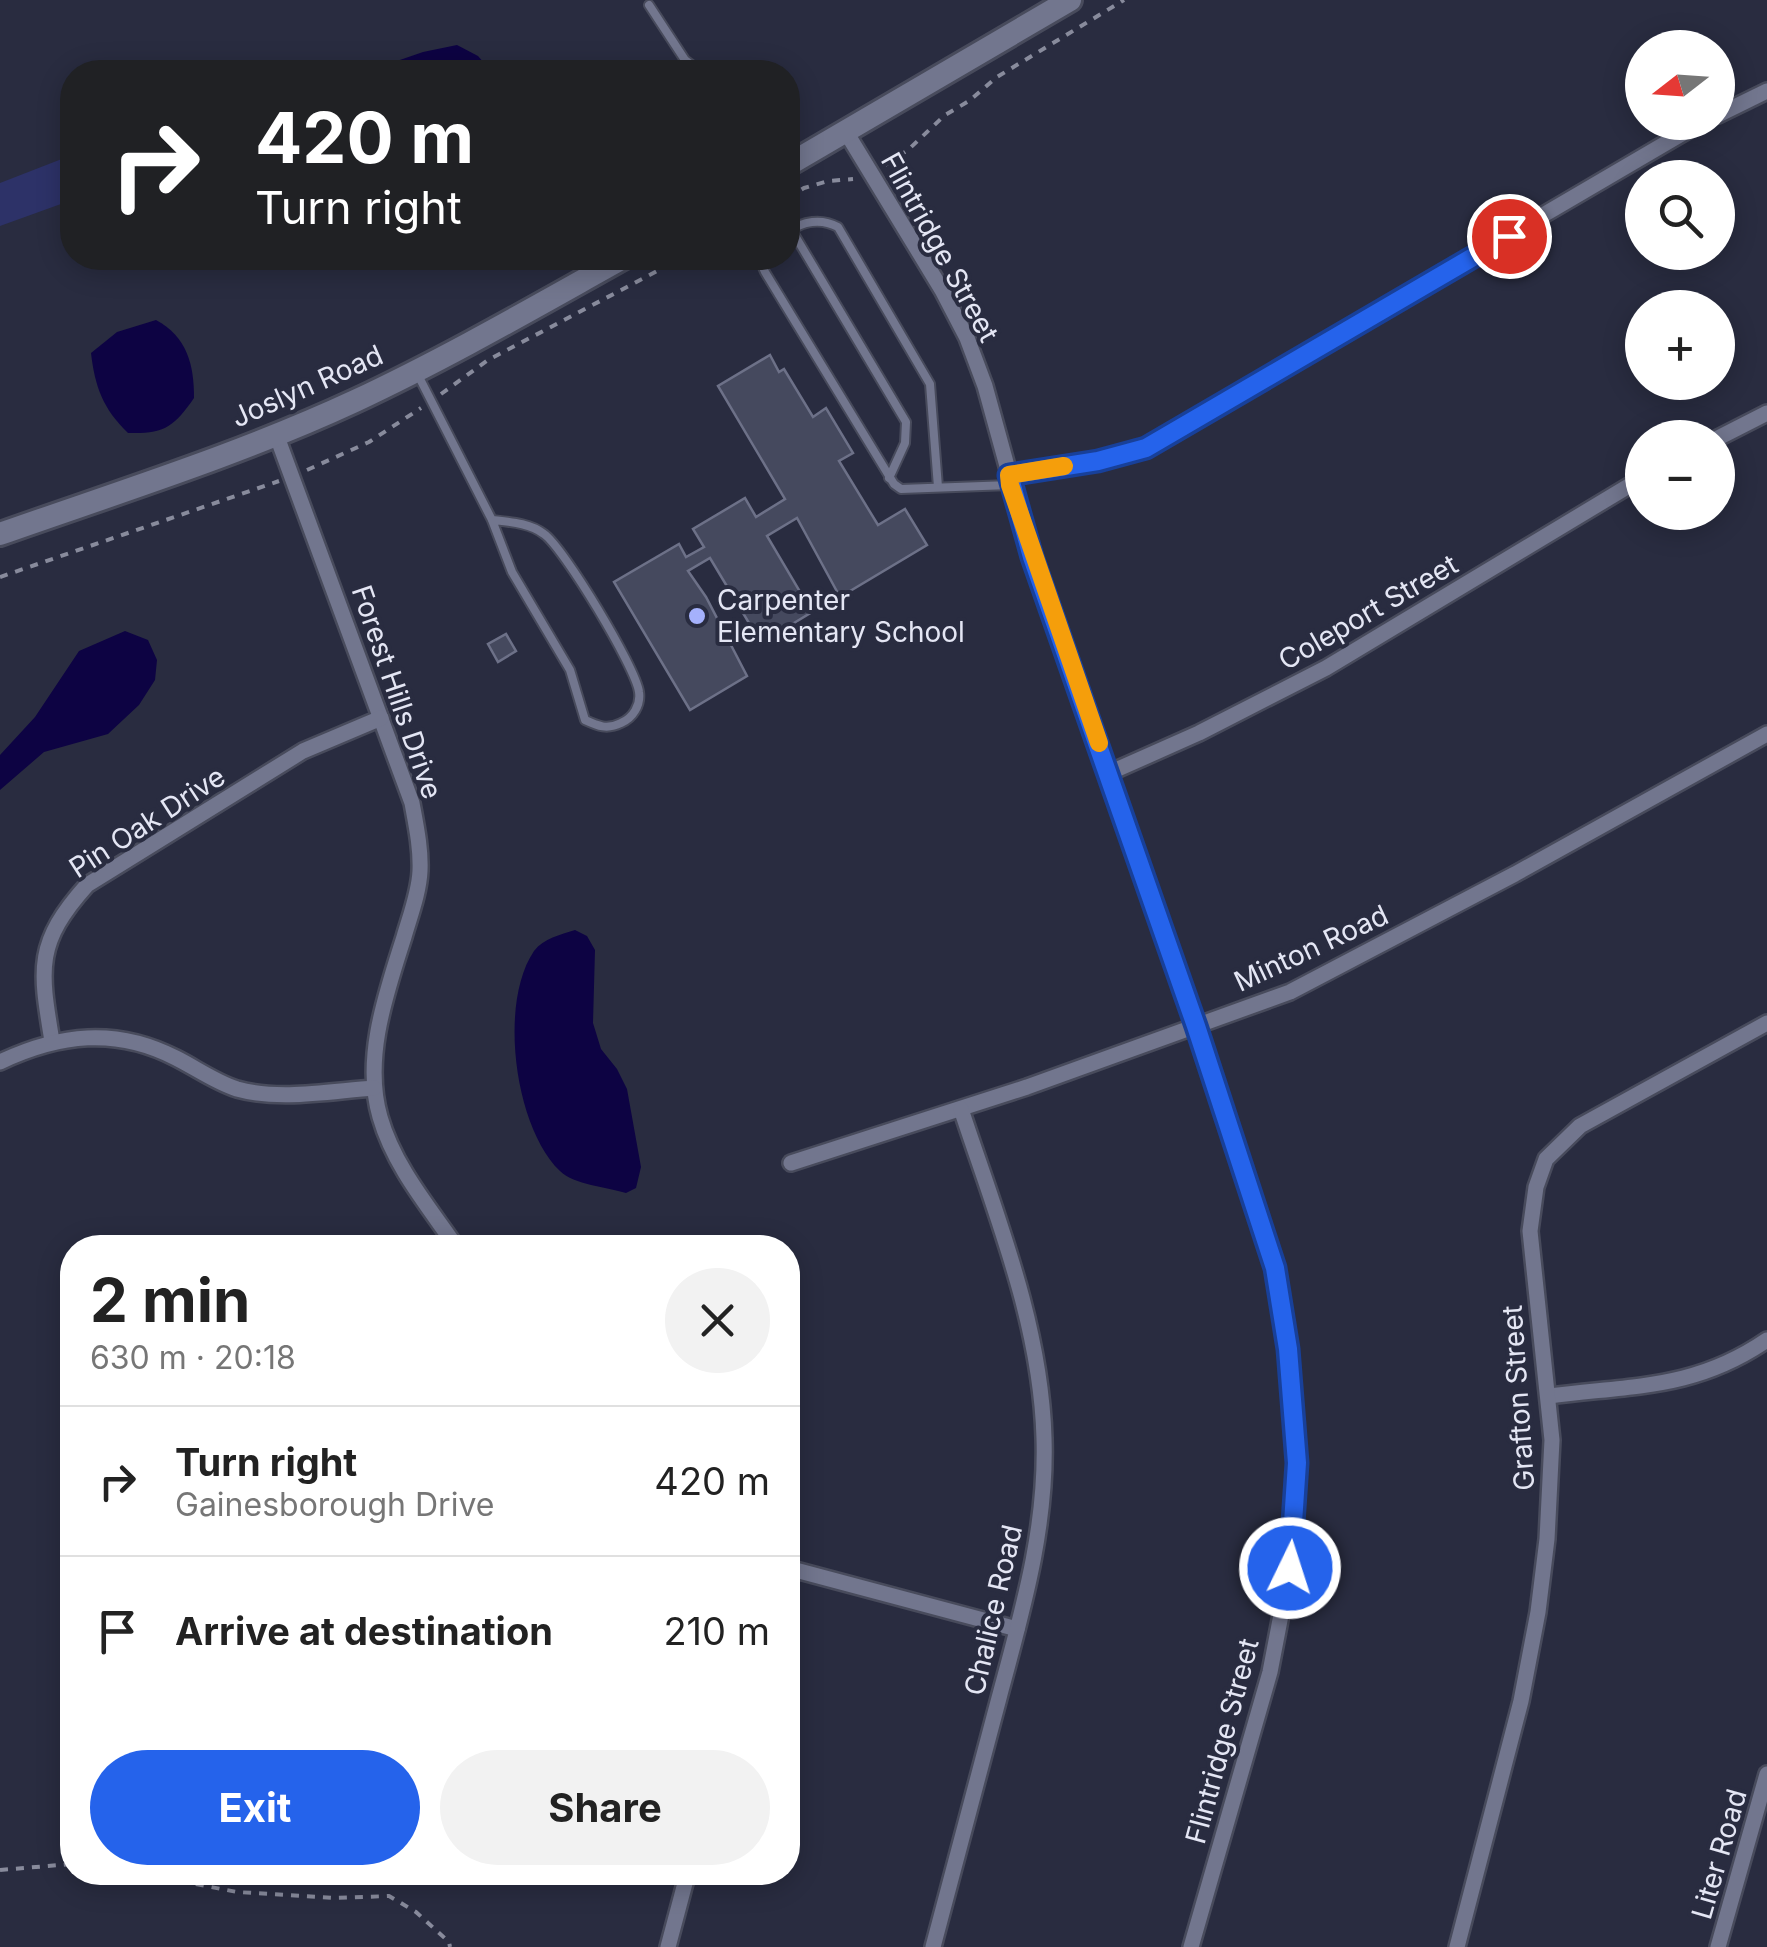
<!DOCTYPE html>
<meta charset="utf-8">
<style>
:root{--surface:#fff;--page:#f2f2f2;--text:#222;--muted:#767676;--line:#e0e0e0;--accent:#2563eb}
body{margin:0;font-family:Inter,sans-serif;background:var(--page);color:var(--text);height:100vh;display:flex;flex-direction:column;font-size:38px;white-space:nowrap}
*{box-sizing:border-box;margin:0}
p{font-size:32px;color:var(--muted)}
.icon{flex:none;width:55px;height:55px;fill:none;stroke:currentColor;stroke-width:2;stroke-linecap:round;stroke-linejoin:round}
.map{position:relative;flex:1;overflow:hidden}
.details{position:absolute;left:60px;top:1235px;width:740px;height:650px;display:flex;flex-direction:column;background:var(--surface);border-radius:40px;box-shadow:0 5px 25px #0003}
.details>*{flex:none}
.hud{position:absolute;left:60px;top:60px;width:740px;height:210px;border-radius:40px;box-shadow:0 5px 25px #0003;background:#202124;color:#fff;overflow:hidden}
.needle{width:65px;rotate:253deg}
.controls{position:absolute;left:1625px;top:30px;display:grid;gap:20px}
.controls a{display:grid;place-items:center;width:110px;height:110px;border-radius:50%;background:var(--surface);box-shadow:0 5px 25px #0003;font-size:50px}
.pin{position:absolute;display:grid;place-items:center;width:85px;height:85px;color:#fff;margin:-42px;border:5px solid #fff;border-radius:50%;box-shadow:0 2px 10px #0007}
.me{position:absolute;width:110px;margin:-55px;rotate:4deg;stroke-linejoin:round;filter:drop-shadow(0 0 8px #0008)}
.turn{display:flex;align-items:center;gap:35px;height:210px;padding:0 30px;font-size:45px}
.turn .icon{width:130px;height:130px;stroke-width:2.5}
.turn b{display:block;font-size:70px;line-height:85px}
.round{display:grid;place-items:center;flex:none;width:105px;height:105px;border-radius:52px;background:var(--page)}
.head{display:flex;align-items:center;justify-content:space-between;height:170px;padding:0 30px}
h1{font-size:60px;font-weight:700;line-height:75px}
.action{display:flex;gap:20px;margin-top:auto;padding:20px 30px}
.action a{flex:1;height:115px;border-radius:60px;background:var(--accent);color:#fff;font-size:40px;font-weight:700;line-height:115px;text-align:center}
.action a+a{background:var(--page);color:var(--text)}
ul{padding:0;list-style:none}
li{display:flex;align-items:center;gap:30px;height:150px;padding:0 30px;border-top:2px solid var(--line)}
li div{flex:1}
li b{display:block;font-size:38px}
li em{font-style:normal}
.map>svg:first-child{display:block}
.green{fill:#2d3268}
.water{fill:#0d0343}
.building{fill:#45495e;stroke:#6d7188;stroke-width:2.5}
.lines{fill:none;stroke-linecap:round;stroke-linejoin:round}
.lane-casing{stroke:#484b5c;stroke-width:12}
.street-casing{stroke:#484b5c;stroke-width:20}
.secondary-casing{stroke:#484b5c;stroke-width:28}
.path{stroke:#888b9c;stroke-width:4;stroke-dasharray:8 8;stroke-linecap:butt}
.lane{stroke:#72768e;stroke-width:8}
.street{stroke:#72768e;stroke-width:15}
.secondary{stroke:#72768e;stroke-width:22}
.route-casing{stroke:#184099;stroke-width:25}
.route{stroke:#2563eb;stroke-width:18}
.slow{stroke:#f59e0b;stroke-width:18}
.poi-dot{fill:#a5b1fc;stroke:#292c40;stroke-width:4}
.labels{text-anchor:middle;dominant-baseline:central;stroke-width:8;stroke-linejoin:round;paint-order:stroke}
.street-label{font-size:28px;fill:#e4e6f4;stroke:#292c40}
.poi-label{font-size:28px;fill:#e4e6f4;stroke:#292c40;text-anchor:start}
</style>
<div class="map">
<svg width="1767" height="1947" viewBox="0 0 1767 1947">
<rect width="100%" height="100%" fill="#292c40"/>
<!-- green -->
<polygon class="green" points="72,155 72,200 0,226 0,183"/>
<!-- water -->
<g class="water">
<polygon points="457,45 478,56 492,72 365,72 423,52"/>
<path d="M 156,320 C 187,337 194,364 194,398 C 174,427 164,434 128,433 C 103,409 95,387 91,353 L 117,332 Z"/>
<polygon points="125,631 148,640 157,660 155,680 139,705 108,734 44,752 0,790 0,755 35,717 79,651"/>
<path d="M 575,930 L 587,936 L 595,950 L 593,1023 L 601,1049 L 617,1069 L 627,1089 L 641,1167 L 636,1188 L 626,1193 C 607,1187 574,1185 560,1171 C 515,1128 498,1004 534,951 C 544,938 560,935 575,930 Z"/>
</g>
<!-- building -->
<g class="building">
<polygon points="770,355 779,372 784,369 813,417 826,408 853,453 839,461 878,525 905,509 927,545 840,597 797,518 767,536 812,612 761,643 710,558 688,571 706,597 747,676 690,710 614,582 679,544 686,557 704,547 693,529 745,498 756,517 785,499 718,386"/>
<polygon points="506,634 516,651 498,662 488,644"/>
</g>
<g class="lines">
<defs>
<g id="lane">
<polyline points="649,5 685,60 701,72"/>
<polyline points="791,229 906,422 905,443 889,478"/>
<path d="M 788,232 C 803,221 821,218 838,227 L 930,384 L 938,487"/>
<polyline points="759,258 765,272 894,484 901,489 1010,485"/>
<path d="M 418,375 L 492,520 L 512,572 L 570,670 L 585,720 C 598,726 607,730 621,723 C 633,718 641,705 639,692 C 636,668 564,548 544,534 C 530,523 510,522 492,520"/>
</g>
<g id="street">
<polyline points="1718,115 1767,91"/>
<polyline points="846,132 942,290 967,338 985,386 1032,557 1196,1026 1275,1268 1288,1349 1297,1463 1290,1568 1270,1672 1191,1947"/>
<path d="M 276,434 L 412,803 C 416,825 421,848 420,871 C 419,893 410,916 404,937 C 386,994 363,1058 380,1117 C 394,1166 428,1206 457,1248"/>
<polyline points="1718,438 1767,413"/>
<polyline points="1009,475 1098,461 1147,447 1702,122"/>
<polyline points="1109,773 1199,733 1326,668 1642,478"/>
<path d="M 52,1041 C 40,969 35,943 87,885 L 303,751 L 381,718"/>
<path d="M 0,1062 C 59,1034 116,1027 176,1058 C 196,1068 215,1082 237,1089 C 280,1101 331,1091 374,1088"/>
<polyline points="791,1163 1027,1087 1290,992 1515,874 1767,734"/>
<path d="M 1549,1396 C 1632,1385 1694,1390 1767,1340"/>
<polyline points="788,1568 1017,1629"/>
<polyline points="668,1947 688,1872"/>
<path d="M 933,1947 C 955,1864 977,1781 999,1698 C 1022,1612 1047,1528 1044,1438 C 1041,1325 996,1215 961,1109"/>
<polyline points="1457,1947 1521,1701 1538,1612 1547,1539 1552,1440 1530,1231 1536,1187 1546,1159 1580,1126 1767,1023"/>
<polyline points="1718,1947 1767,1774"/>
</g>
<g id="secondary">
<polyline points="788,165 1070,0"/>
<path d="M 0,534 C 119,492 241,454 355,401 C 447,358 535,307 623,258"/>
</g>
</defs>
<!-- lane casing -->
<use href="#lane" class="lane-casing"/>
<!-- street casing -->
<use href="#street" class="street-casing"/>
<!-- secondary casing -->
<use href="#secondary" class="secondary-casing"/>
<!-- path -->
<g class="path">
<polyline points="885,165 908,150 945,115 969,101 997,77 1124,0"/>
<polyline points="788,198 804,188 828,181 853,179"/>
<polyline points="441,394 488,360 682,258"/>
<polyline points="307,470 369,442 421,408"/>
<polyline points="0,577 279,481"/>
<polyline points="0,1870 72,1864"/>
<polyline points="133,1872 237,1892 335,1898 389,1896 416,1912 449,1942 450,1947"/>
</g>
<!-- lane -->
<use href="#lane" class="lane"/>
<!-- street -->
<use href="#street" class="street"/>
<!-- secondary -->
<use href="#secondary" class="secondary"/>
</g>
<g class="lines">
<defs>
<polyline id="route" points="1290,1568 1297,1463 1288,1349 1275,1268 1196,1026 1032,557 1009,475 1098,461 1146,448 1509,236"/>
</defs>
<!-- route casing -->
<use href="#route" class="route-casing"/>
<!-- route -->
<use href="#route" class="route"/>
<!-- slow -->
<polyline class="slow" points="1064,466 1009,475 1010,485 1099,743"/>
</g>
<!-- markers -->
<circle class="poi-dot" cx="697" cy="616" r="10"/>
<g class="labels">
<!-- street labels -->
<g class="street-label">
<text transform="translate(940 247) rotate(61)">Flintridge Street</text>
<text transform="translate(307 386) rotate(-24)">Joslyn Road</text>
<text transform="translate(1368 612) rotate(-30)">Coleport Street</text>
<text transform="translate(397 692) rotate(71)">Forest Hills Drive</text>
<text transform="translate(147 822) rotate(-33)">Pin Oak Drive</text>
<text transform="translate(1311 948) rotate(-25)">Minton Road</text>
<text transform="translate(1518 1398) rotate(-94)">Grafton Street</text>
<text transform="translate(993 1610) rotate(-77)">Chalice Road</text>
<text transform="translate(1222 1741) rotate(-75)">Flintridge Street</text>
<text transform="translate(1719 1854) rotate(-74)">Liter Road</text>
</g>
<!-- poi labels -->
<g class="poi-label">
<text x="717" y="600">Carpenter<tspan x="717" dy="32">Elementary School</tspan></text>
</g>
</g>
</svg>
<div class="controls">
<a><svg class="needle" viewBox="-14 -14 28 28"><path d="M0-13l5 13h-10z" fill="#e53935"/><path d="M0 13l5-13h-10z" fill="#767676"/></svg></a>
<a><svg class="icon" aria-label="search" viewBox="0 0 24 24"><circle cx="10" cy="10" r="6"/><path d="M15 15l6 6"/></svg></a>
<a>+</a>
<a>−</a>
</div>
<div class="pin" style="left:1509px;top:236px;background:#d93025"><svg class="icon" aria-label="arrive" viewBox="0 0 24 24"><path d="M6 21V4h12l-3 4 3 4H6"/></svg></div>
<svg class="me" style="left:1290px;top:1568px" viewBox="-20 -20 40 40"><circle r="17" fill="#2563eb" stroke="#fff" stroke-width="3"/><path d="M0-11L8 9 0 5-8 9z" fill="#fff"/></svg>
<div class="hud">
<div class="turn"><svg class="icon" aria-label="right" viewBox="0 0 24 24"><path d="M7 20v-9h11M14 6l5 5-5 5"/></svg><div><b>420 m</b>Turn right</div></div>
</div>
<section class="details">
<div class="head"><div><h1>2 min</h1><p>630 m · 20:18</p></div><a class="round"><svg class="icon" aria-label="close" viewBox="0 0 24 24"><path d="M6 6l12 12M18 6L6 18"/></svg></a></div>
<ul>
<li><svg class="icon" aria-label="right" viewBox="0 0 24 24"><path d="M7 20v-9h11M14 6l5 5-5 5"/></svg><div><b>Turn right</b><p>Gainesborough Drive</p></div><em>420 m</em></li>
<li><svg class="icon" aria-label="arrive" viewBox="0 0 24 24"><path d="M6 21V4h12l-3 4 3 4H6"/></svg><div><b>Arrive at destination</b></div><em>210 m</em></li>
</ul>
<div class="action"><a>Exit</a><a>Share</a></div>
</section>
</div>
